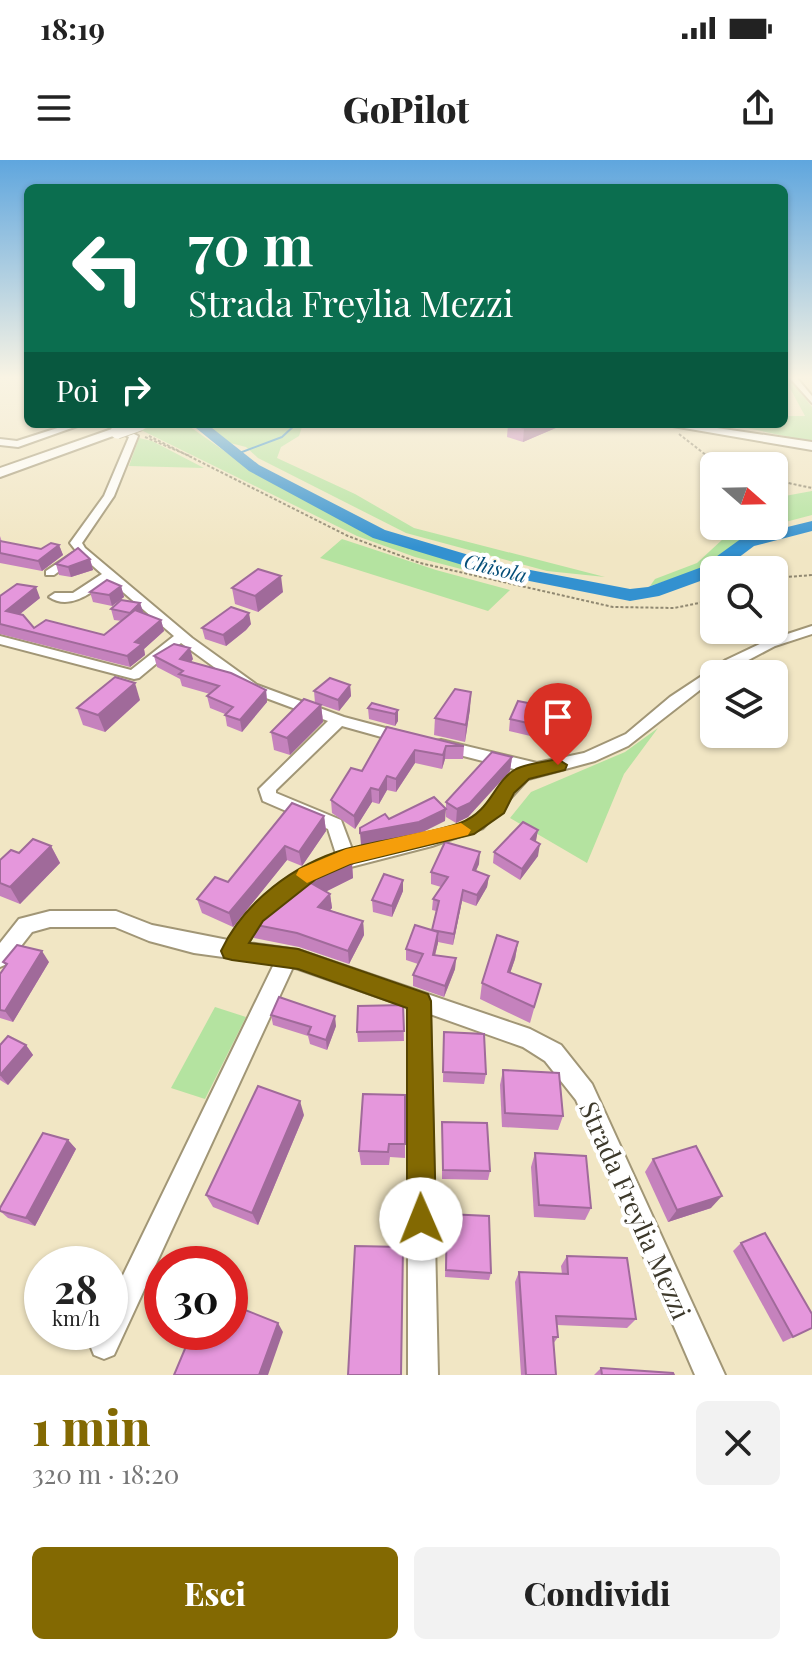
<!DOCTYPE html>
<html lang="it">
<meta charset="utf-8">
<style>
:root{--surface:#fff;--page:#f2f2f2;--text:#222;--muted:#767676;--accent:#836902}
body{margin:0;font-family:"Playfair Display",serif;background:var(--page);color:var(--text);height:100vh;display:flex;flex-direction:column;font-size:30px;white-space:nowrap}
*{box-sizing:border-box;margin:0}
p{font-size:26px;color:var(--muted)}
.icon{flex:none;width:44px;height:44px;fill:none;stroke:currentColor;stroke-width:2;stroke-linecap:round;stroke-linejoin:round}
.map{position:relative;height:1215px;overflow:hidden}
.side{display:flex;flex-direction:column;background:var(--surface);flex:1}
.side>*{flex:none}
.banner{position:absolute;left:24px;top:24px;width:764px;height:244px;border-radius:12px;box-shadow:0 2px 6px #0004;background:#0b6e4f;color:#fff;overflow:hidden}
.needle{width:52px;rotate:110deg}
.controls{position:absolute;left:700px;top:292px;display:grid;gap:16px}
.controls a{display:grid;place-items:center;width:88px;height:88px;border-radius:12px;background:var(--surface);box-shadow:0 2px 6px #0004;font-size:40px}
.speed{position:absolute;left:24px;top:1086px;display:flex;gap:16px;font-size:40px;font-weight:700;text-align:center}
.speed>*{display:grid;place-content:center;width:104px;height:104px;border-radius:50%;background:var(--surface);box-shadow:0 2px 6px #0004;line-height:1}
.speed small{font-size:20px;font-weight:400}
.speed .limit{border:12px solid #d22;background:#fff;color:#111}
.pin{position:absolute;display:grid;place-items:center;width:68px;height:68px;color:#fff;margin:-82px -34px;border-radius:50% 50% 50% 0;rotate:-45deg;box-shadow:0 0 8px #0007}
.pin .icon{rotate:45deg}
.me{position:absolute;width:88px;margin:-44px;rotate:359deg;stroke-linejoin:round;filter:drop-shadow(0 0 6px #0008)}
.turn{display:flex;align-items:center;gap:28px;height:168px;padding:0 32px;font-size:36px}
.turn .icon{width:104px;height:104px;stroke-width:2.5}
.turn b{display:block;font-size:56px;line-height:68px}
.then{display:flex;align-items:center;height:76px;padding:0 32px;background:#0003;gap:16px;font-size:30px}
.round{display:grid;place-items:center;flex:none;width:84px;height:84px;border-radius:12px;background:var(--page)}
.head{display:flex;align-items:center;justify-content:space-between;height:136px;padding:0 32px}
h1{font-size:48px;font-weight:800;line-height:60px;color:var(--accent)}
.primary-button{display:flex;gap:16px;margin-top:auto;padding:16px 32px}
.primary-button a{flex:1;height:92px;border-radius:12px;background:var(--accent);color:#fff;font-size:32px;font-weight:800;line-height:92px;text-align:center}
.primary-button a+a{background:var(--page);color:var(--text)}
.status{display:flex;justify-content:space-between;align-items:center;height:56px;padding:0 40px;background:var(--surface);direction:ltr}
.status svg{height:22px;fill:currentColor}
header{display:flex;justify-content:space-between;align-items:center;height:104px;padding:0 32px;background:var(--surface);font-size:36px;font-weight:800}
.map>svg:first-child{display:block}
.green{fill:#b4e3a0}
.lines{fill:none;stroke-linecap:round;stroke-linejoin:round}
.stream{stroke:#3391d0;stroke-width:2}
.river{fill:#3391d0;fill-rule:evenodd}
.minor-casing{stroke:#a19676;stroke-width:4}
.major-casing{stroke:#a19676;stroke-width:4}
.highway-casing{stroke:#a19676;stroke-width:4}
.path{stroke:#908871;stroke-width:2;stroke-dasharray:3 2;stroke-linecap:butt}
.minor{fill:#fff;fill-rule:evenodd}
.major{fill:#fff;fill-rule:evenodd}
.highway{fill:#fff;fill-rule:evenodd}
.highway-bridge-casing{stroke:#a19676;stroke-width:15;stroke-linecap:butt}
.highway-bridge{stroke:#fff;stroke-width:13}
.wall{fill:#c582bd}
.shaded-wall{fill:#a06a9a}
.building{fill:#e597dc;stroke:#a06a9a;stroke-width:2}
.route{fill:#836902;stroke:#554401;stroke-width:2}
.slow{fill:#f59e0b}
.labels{text-anchor:middle;dominant-baseline:central;stroke-width:8;stroke-linejoin:round;paint-order:stroke}
.far-water-label{font-size:20px;font-style:italic;fill:#054e78;stroke:#fff}
.near-street-label{font-size:26px;fill:#3d392b;stroke:#fff}
</style>
<div class="status"><b>18:19</b><svg viewBox="0 0 49 12"><path d="M0 12V9h3v3zM5 12V6h3v6zM10 12V3h3v9zM15 12V0h3v12zM26 1h20v11H26zM47 4h2v5h-2z"/></svg></div>
<header><svg class="icon" aria-label="menu" viewBox="0 0 24 24"><path d="M4 6h16M4 12h16M4 18h16"/></svg>GoPilot<svg class="icon" aria-label="share" viewBox="0 0 24 24"><path d="M12 15V3M7 8l5-5 5 5M5 13v7h14v-7"/></svg></header>
<div class="map">
<svg width="812" height="1215" viewBox="0 0 812 1215">
<rect width="100%" height="100%" fill="#f1e6c4"/>
<!-- green -->
<g class="green">
<polygon points="784,217 789,217 812,247 812,282 729,264 784,264 784,256 805,256"/>
<polygon points="159,264 186,264 254,312 366,373 494,413 515,423 415,397 357,376 141,270"/>
<polygon points="206,264 303,264 299,276 281,287 277,298 355,334 414,368 605,417 547,411 406,373 258,298 246,287 230,283"/>
<polygon points="139,278 152,281 204,308 129,306"/>
<polygon points="812,331 812,355 774,365 774,338"/>
<polygon points="737,366 772,366 705,408 650,426 655,419 697,403"/>
<polygon points="342,379 436,410 510,430 488,451 320,398"/>
<polygon points="658,568 624,614 587,703 510,658 531,632 625,592"/>
<polygon points="215,847 246,857 205,939 171,928"/>
</g>
<g class="lines">
<!-- stream -->
<polyline class="stream" points="234,295 282,277 296,264"/>
<!-- river -->
<polygon class="river" points="191,264 207,264 259,305 385,370 499,404 630,429 648,427 702,407 742,378 812,361 812,371 754,386 722,410 714,410 714,416 659,436 630,441 489,413 373,378 249,311"/>
<defs>
<g id="minor">
<polygon points="789,217 796,217 812,236 812,243"/>
<polygon points="70,264 83,264 18,287 0,285 0,279 17,281"/>
<path d="M 103,264 L 114,264 L 138,276 L 114,336 L 82,383 L 85,388 L 192,478 L 257,525 L 344,557 L 408,574 L 411,578 L 403,583 L 342,566 L 276,630 L 276,633 L 341,660 L 353,692 C 388,682 439,678 470,660 C 490,648 499,623 518,610 L 436,589 L 433,585 L 436,581 L 441,580 L 537,603 L 584,593 L 626,574 L 670,537 L 726,500 L 766,481 L 812,466 L 812,474 L 775,486 L 722,514 L 714,514 L 714,519 L 628,586 L 595,601 L 528,619 L 483,668 L 432,686 L 339,710 L 311,722 L 283,740 L 259,764 L 248,783 L 298,790 L 530,869 L 561,885 L 592,924 L 725,1215 L 695,1215 L 576,940 L 545,901 L 523,887 L 430,854 L 438,1215 L 408,1215 L 408,847 L 293,807 L 114,1195 L 104,1199 L 94,1195 L 90,1185 L 95,1172 L 110,1172 L 110,1142 L 274,804 L 194,793 L 149,781 L 115,767 L 50,767 L 32,772 L 7,804 L 0,807 L 0,783 L 19,759 L 50,751 L 116,751 L 152,765 L 228,780 C 256,736 286,712 337,697 L 328,669 L 263,641 L 259,629 L 328,561 L 247,531 L 181,483 L 139,518 L 134,519 L 0,484 L 0,476 L 131,510 L 174,476 L 109,420 C 92,432 70,451 49,437 L 55,433 L 73,433 L 102,414 L 77,392 L 70,383 L 104,336 L 129,277 Z"/>
<polygon points="73,393 77,394 77,398 54,415 46,415 46,411"/>
</g>
<polygon id="major" points="661,264 690,264 812,282 812,290"/>
<polygon id="highway" points="112,269 124,272 0,317 0,308"/>
</defs>
<!-- minor casing -->
<use href="#minor" class="minor-casing"/>
<!-- major casing -->
<use href="#major" class="major-casing"/>
<!-- highway casing -->
<use href="#highway" class="highway-casing"/>
<!-- path -->
<g class="path">
<polyline points="679,274 720,306"/>
<polyline points="149,276 348,376 420,403 613,447 674,448 714,440"/>
<polyline points="145,277 192,297"/>
<polyline points="774,320 812,328"/>
<polyline points="774,418 812,415"/>
</g>
<!-- minor -->
<use href="#minor" class="minor"/>
<!-- major -->
<use href="#major" class="major"/>
<!-- highway -->
<use href="#highway" class="highway"/>
<defs>
<polyline id="highway-bridge" points="117,272 140,264"/>
</defs>
<!-- highway-bridge casing -->
<use href="#highway-bridge" class="highway-bridge-casing"/>
<!-- highway-bridge -->
<use href="#highway-bridge" class="highway-bridge"/>
</g>
<!-- wall -->
<g class="wall">
<polygon points="508,264 558,264 558,267 523,282 507,277"/>
<polygon points="0,376 2,382 41,389 59,385 63,395 42,411 0,403"/>
<polygon points="90,399 93,410 71,417 59,415 56,404"/>
<polygon points="121,426 124,437 112,446 93,442 90,432"/>
<polygon points="232,428 283,432 258,452 235,444"/>
<polygon points="0,436 40,438 20,454 34,468 104,475 122,461 114,460 111,449 140,443 143,453 161,460 164,471 144,489 145,495 130,507 0,474"/>
<polygon points="251,464 246,470 226,486 205,479 202,468"/>
<polygon points="154,496 193,499 191,502 266,530 267,542 242,572 227,566 225,554 210,548 207,536 210,534 182,526 180,519 157,507"/>
<polygon points="350,525 351,536 339,551 315,543 314,531"/>
<polygon points="140,540 105,572 83,565 77,548"/>
<polygon points="321,545 323,562 290,595 274,590 271,572"/>
<polygon points="368,548 398,550 398,561 395,566 369,559"/>
<polygon points="470,549 465,582 434,575 435,558"/>
<polygon points="510,559 546,559 539,578 509,571"/>
<polygon points="387,567 464,586 463,599 445,599 442,609 415,603 396,632 387,630 379,644 372,642 355,669 332,653 331,640 362,611"/>
<polygon points="512,597 510,611 468,657 456,663 446,657 446,642"/>
<polygon points="324,656 326,671 302,706 287,700 233,767 202,753 197,739 228,722"/>
<polygon points="536,682 538,696 520,720 493,703 494,692"/>
<polygon points="51,686 60,703 20,744 0,736 0,700 19,693"/>
<polygon points="352,704 353,718 325,732 330,734 332,748 330,750 363,761 364,775 349,804 299,787 254,778 251,764 278,742"/>
<polygon points="479,704 476,711 489,716 487,727 476,746 462,741 453,785 438,782 435,796 456,798 455,809 444,837 413,826 413,815 418,804 406,800 406,789 432,770 436,751 432,750 433,739 441,727 431,724 431,712"/>
<polygon points="403,720 403,731 392,757 373,752 372,740"/>
<polygon points="518,782 515,799 510,813 541,824 530,863 480,839 482,823"/>
<polygon points="3,802 49,802 13,862 0,858 0,814 6,806"/>
<polygon points="403,845 404,881 358,882 357,872"/>
<polygon points="271,855 336,866 327,890 310,884 308,876 273,865"/>
<polygon points="444,872 486,914 484,924 443,922"/>
<polygon points="0,885 26,885 33,895 8,925 0,920"/>
<polygon points="503,910 563,956 558,970 502,967 500,925"/>
<polygon points="405,935 405,998 390,997 389,1005 361,1005 359,991"/>
<polygon points="304,955 258,1065 213,1047 206,1035"/>
<polygon points="442,962 490,1011 488,1020 442,1019"/>
<polygon points="68,980 76,989 35,1066 8,1058 0,1051 0,1048"/>
<polygon points="535,993 591,1048 585,1060 534,1057 531,1007"/>
<polygon points="653,999 711,1048 668,1062 645,1012"/>
<polygon points="447,1054 491,1113 489,1120 445,1117"/>
<polygon points="741,1083 812,1168 783,1182 733,1091"/>
<polygon points="567,1096 636,1159 627,1168 557,1165 558,1177 553,1184 556,1215 521,1215 515,1122 519,1112 562,1114 561,1106"/>
<polygon points="601,1208 674,1215 594,1215"/>
</g>
<!-- shaded-wall -->
<g class="shaded-wall">
<polygon points="535,264 558,264 558,267 523,282 524,268"/>
<polygon points="59,385 63,395 42,411 38,401"/>
<polygon points="90,399 93,410 71,417 68,407"/>
<polygon points="281,416 283,432 258,452 255,436"/>
<polygon points="121,426 124,437 112,446 109,435"/>
<polygon points="36,427 40,438 10,462 6,451"/>
<polygon points="140,443 144,454 133,464 130,453"/>
<polygon points="249,453 251,464 246,470 226,486 223,475"/>
<polygon points="161,460 164,471 144,489 145,495 130,507 127,496 135,482"/>
<polygon points="190,488 193,499 183,510 180,499"/>
<polygon points="135,523 140,540 105,572 98,555"/>
<polygon points="350,525 351,536 339,551 338,540"/>
<polygon points="266,530 267,542 242,572 240,560"/>
<polygon points="471,532 470,549 465,582 466,565"/>
<polygon points="321,545 323,562 290,595 287,578"/>
<polygon points="548,547 546,559 539,578 541,566"/>
<polygon points="398,550 398,561 395,566 395,554"/>
<polygon points="446,586 445,599 442,609 443,595"/>
<polygon points="415,590 415,603 396,632 396,619"/>
<polygon points="512,597 510,611 468,657 456,663 457,649"/>
<polygon points="387,616 387,630 379,644 379,630"/>
<polygon points="371,628 372,642 355,669 354,656"/>
<polygon points="446,649 445,661 419,674 361,685 360,673"/>
<polygon points="324,656 326,671 302,706 299,692"/>
<polygon points="538,670 536,681 529,691 531,679"/>
<polygon points="540,684 538,696 520,720 522,709"/>
<polygon points="51,686 60,703 20,744 10,727"/>
<polygon points="285,686 287,700 233,767 229,753"/>
<polygon points="480,692 479,704 471,721 473,710"/>
<polygon points="352,704 353,718 313,738 311,723"/>
<polygon points="489,716 487,727 476,746 477,735"/>
<polygon points="403,720 403,731 392,757 392,746"/>
<polygon points="463,730 462,741 453,785 454,774"/>
<polygon points="330,734 332,748 320,761 318,747"/>
<polygon points="363,761 364,775 349,804 348,791"/>
<polygon points="438,772 438,783 432,806 433,795"/>
<polygon points="518,782 515,799 505,828 508,812"/>
<polygon points="42,791 49,802 13,862 5,851"/>
<polygon points="456,798 455,809 444,837 445,826"/>
<polygon points="335,856 336,866 327,890 326,880"/>
<polygon points="26,885 33,895 8,925 0,915"/>
<polygon points="300,941 304,955 258,1065 252,1053"/>
<polygon points="68,980 76,989 35,1066 26,1058"/>
<polygon points="722,1036 711,1048 668,1062 677,1050"/>
<polygon points="278,1163 283,1172 268,1215 259,1215"/>
</g>
<!-- building -->
<g class="building">
<polygon points="510,264 535,264 524,268"/>
<polygon points="0,381 41,389 51,383 59,385 38,401 0,393"/>
<polygon points="78,388 90,399 68,407 56,404"/>
<polygon points="258,409 281,416 255,436 232,428"/>
<polygon points="107,420 121,426 109,435 90,432"/>
<polygon points="17,424 36,427 6,451 23,455 34,468 46,460 104,475 135,450 161,460 135,482 142,484 127,496 0,464 0,436"/>
<polygon points="121,440 140,443 130,453 111,449"/>
<polygon points="231,447 249,453 244,459 223,475 202,468"/>
<polygon points="174,484 190,488 180,499 231,513 266,530 240,560 225,555 233,547 207,536 219,526 179,514 183,511 154,496"/>
<polygon points="115,517 135,523 98,555 77,548"/>
<polygon points="330,518 350,525 338,540 314,531"/>
<polygon points="455,529 471,532 466,565 435,558"/>
<polygon points="304,539 321,545 287,578 271,572"/>
<polygon points="518,541 548,547 541,566 510,559"/>
<polygon points="372,543 398,550 395,554 368,548"/>
<polygon points="387,567 464,586 446,586 443,595 415,590 396,619 387,616 379,630 371,628 354,656 331,640 351,608 362,611"/>
<polygon points="492,592 512,597 470,643 457,649 446,642"/>
<polygon points="434,637 446,649 419,662 360,673 360,668 385,654 389,659"/>
<polygon points="292,643 324,656 299,692 285,686 229,753 197,739 215,717 228,722"/>
<polygon points="523,662 538,670 531,679 540,684 522,709 494,692"/>
<polygon points="33,679 51,686 10,727 0,723 0,700 11,690 19,693"/>
<polygon points="445,682 480,692 473,710 489,716 477,735 463,730 454,774 432,770 439,741 433,739 448,717 431,712"/>
<polygon points="348,696 352,704 311,723 330,734 318,747 363,761 348,791 297,773 251,764 271,740 278,742 303,715"/>
<polygon points="384,714 403,720 392,746 372,740"/>
<polygon points="415,765 438,772 433,795 456,798 445,826 413,815 423,794 406,789"/>
<polygon points="497,775 518,782 508,812 541,824 534,847 482,823"/>
<polygon points="17,785 42,791 5,851 0,850 0,814 7,804 3,802"/>
<polygon points="279,837 335,856 326,880 308,874 311,867 271,855"/>
<polygon points="403,845 404,871 357,872 358,846"/>
<polygon points="444,872 484,874 486,914 443,912"/>
<polygon points="8,876 26,885 0,915 0,885"/>
<polygon points="503,910 559,913 563,956 505,953"/>
<polygon points="258,926 300,941 252,1053 206,1035"/>
<polygon points="363,934 405,935 405,984 389,984 388,992 359,991"/>
<polygon points="442,962 487,963 490,1011 443,1010"/>
<polygon points="43,973 68,980 26,1058 0,1051 0,1048"/>
<polygon points="696,986 722,1036 677,1050 653,999"/>
<polygon points="535,993 586,996 591,1048 539,1045"/>
<polygon points="447,1054 489,1056 491,1113 446,1110"/>
<polygon points="765,1073 812,1154 812,1168 793,1177 741,1083"/>
<polygon points="355,1086 403,1087 401,1215 348,1215"/>
<polygon points="567,1096 627,1098 636,1159 556,1156 558,1177 553,1177 556,1215 526,1215 519,1112 568,1114"/>
<polygon points="230,1144 278,1163 259,1215 174,1215 192,1172 230,1172"/>
<polygon points="601,1208 673,1213 674,1215 602,1215"/>
</g>
<!-- sky -->
<linearGradient id="sky" x2="0" y2="1"><stop stop-color="#5fa6de"/><stop offset="0.56" stop-color="#f9f4e4"/><stop offset="1" stop-color="#f9f4e4" stop-opacity="0"/></linearGradient>
<rect width="812" height="388" fill="url(#sky)"/>
<!-- route -->
<path class="route" d="M 558,599 L 567,605 L 565,610 L 529,619 L 514,633 L 504,653 L 474,674 L 350,704 L 316,719 L 263,761 L 249,783 L 298,789 L 428,834 L 431,841 L 436,1059 L 432,1070 L 421,1074 L 411,1070 L 407,1059 L 407,848 L 298,809 L 232,800 L 224,798 L 221,791 C 244,742 294,704 346,689 C 383,679 424,676 460,663 C 492,651 493,622 516,609 C 528,603 545,602 558,599 Z"/>
<!-- slow -->
<polygon class="slow" points="461,663 471,670 468,675 350,704 307,723 296,715 299,709 346,689"/>
<g class="labels">
<!-- far-water labels -->
<g class="far-water-label">
<text transform="translate(496 407) rotate(14)">Chisola</text>
</g>
<!-- near-street labels -->
<g class="near-street-label">
<text transform="translate(636 1050) rotate(66)">Strada Freylia Mezzi</text>
</g>
</g>
</svg>
<div class="controls">
<a><svg class="needle" viewBox="-14 -14 28 28"><path d="M0-13l5 13h-10z" fill="#e53935"/><path d="M0 13l5-13h-10z" fill="#767676"/></svg></a>
<a><svg class="icon" aria-label="search" viewBox="0 0 24 24"><circle cx="10" cy="10" r="6"/><path d="M15 15l6 6"/></svg></a>
<a><svg class="icon" aria-label="layers" viewBox="0 0 24 24"><path d="M12 4l9 5-9 5-9-5zM3 14l9 5 9-5"/></svg></a>
</div>
<div class="speed"><div>28<small>km/h</small></div><div class="limit">30</div></div>
<div class="pin" style="left:558px;top:605px;background:#d93025"><svg class="icon" aria-label="arrive" viewBox="0 0 24 24"><path d="M6 21V4h12l-3 4 3 4H6"/></svg></div>
<svg class="me" style="left:421px;top:1059px" viewBox="-20 -20 40 40"><circle r="19" fill="#fff"/><path d="M0-13L10 11 0 6-10 11z" fill="#836902"/></svg>
<div class="banner">
<div class="turn"><svg class="icon" aria-label="left" viewBox="0 0 24 24"><path d="M17 20v-9H6M10 6l-5 5 5 5"/></svg><div><b>70 m</b>Strada Freylia Mezzi</div></div>
<div class="then">Poi<svg class="icon" aria-label="right" viewBox="0 0 24 24"><path d="M7 20v-9h11M14 6l5 5-5 5"/></svg></div>
</div>
</div>
<section class="side">
<div class="head"><div><h1>1 min</h1><p>320 m · 18:20</p></div><a class="round"><svg class="icon" aria-label="close" viewBox="0 0 24 24"><path d="M6 6l12 12M18 6L6 18"/></svg></a></div>
<div class="primary-button"><a>Esci</a><a>Condividi</a></div>
</section>
